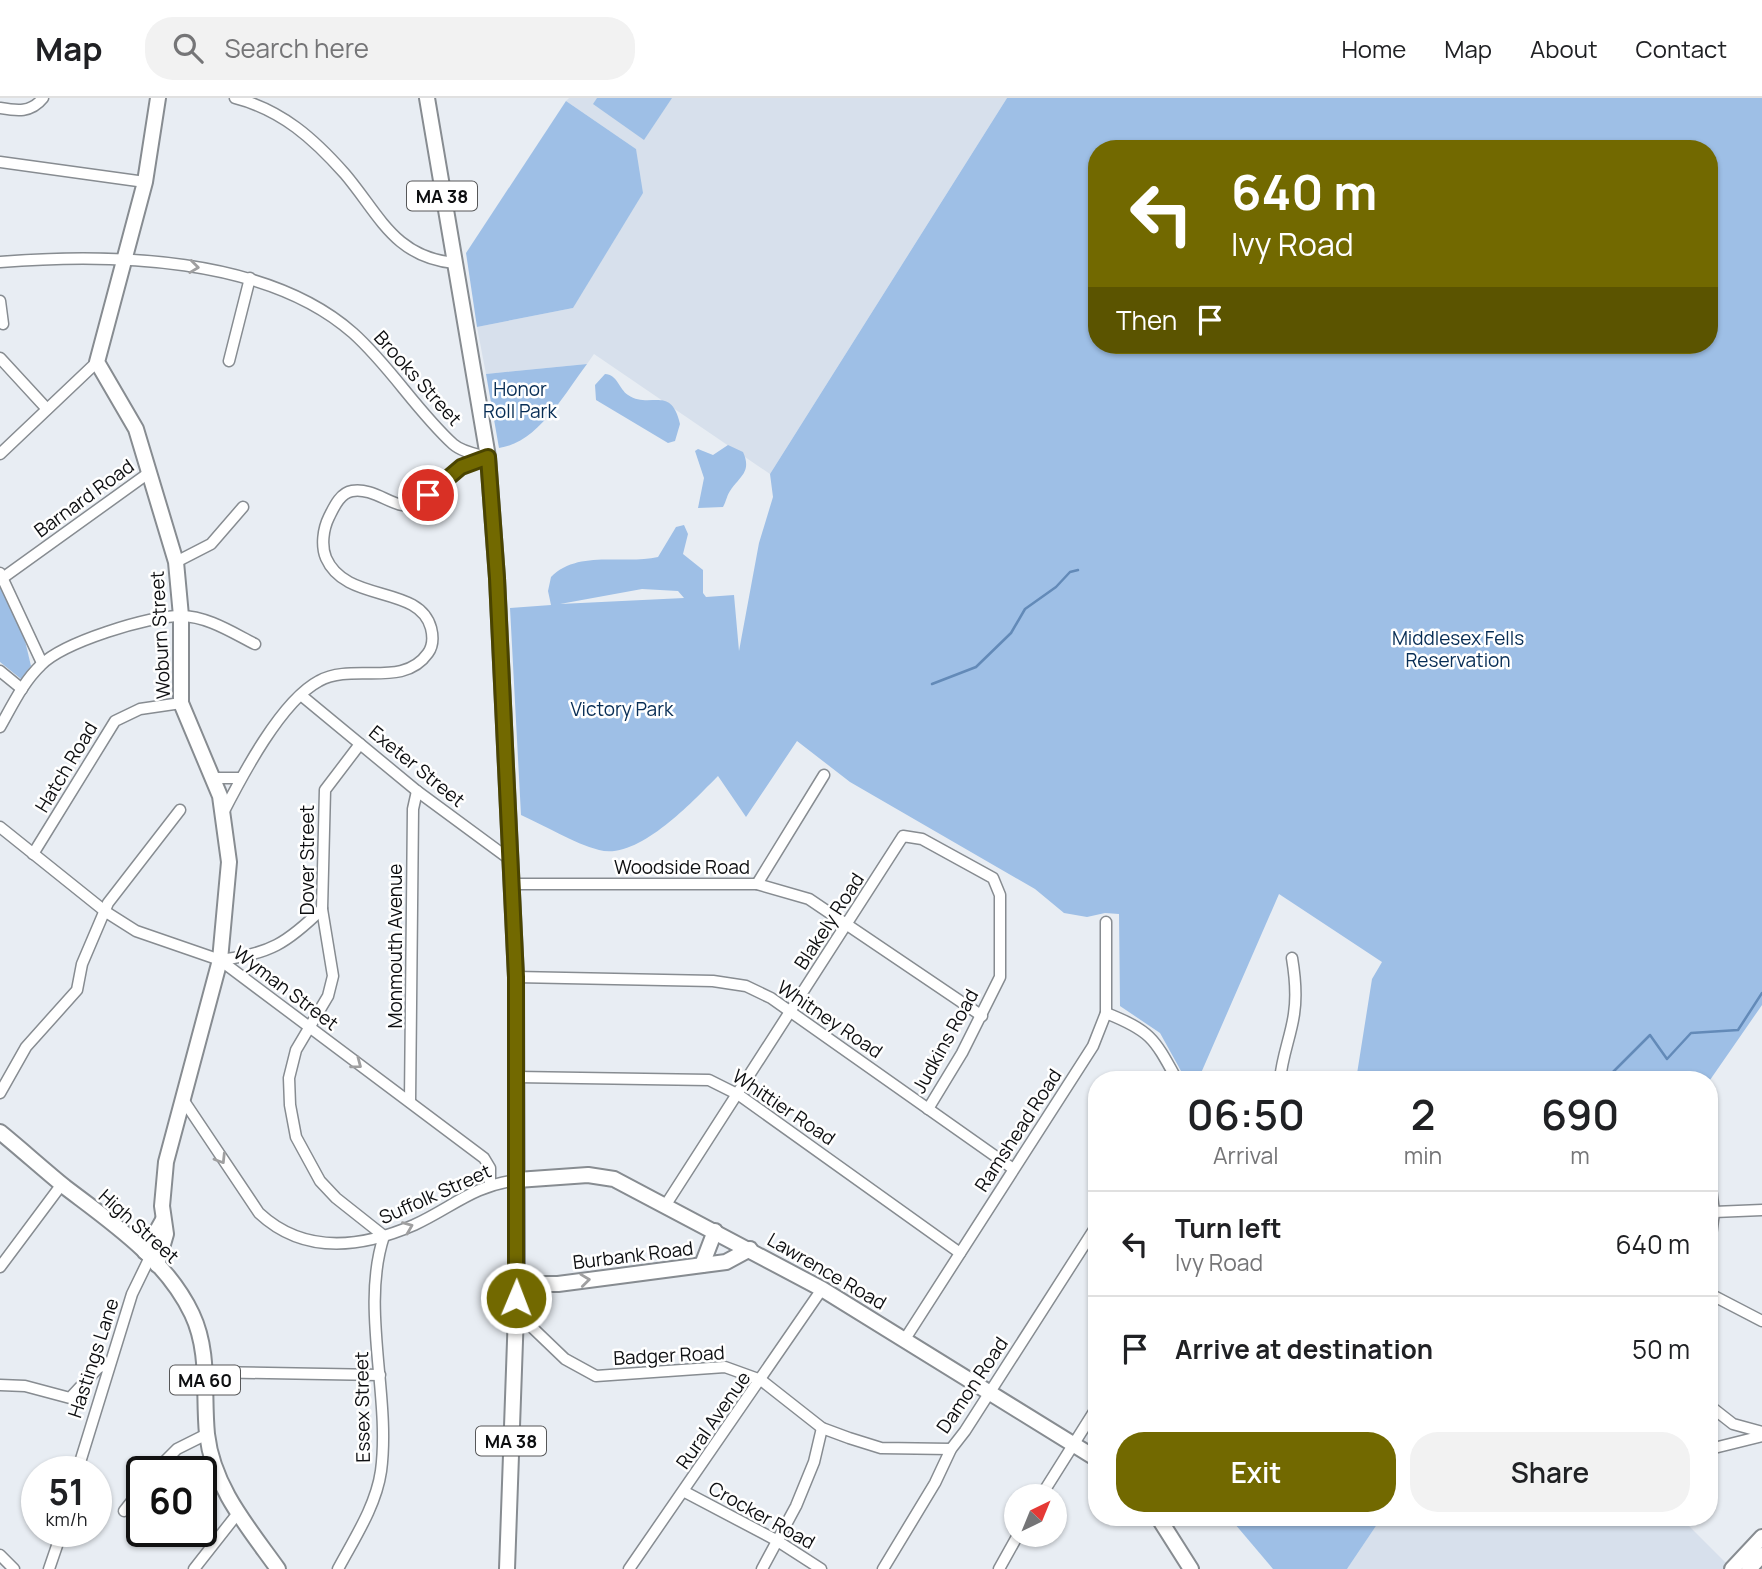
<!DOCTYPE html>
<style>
:root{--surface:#fff;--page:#f2f2f2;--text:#202124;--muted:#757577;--line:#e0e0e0;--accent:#726900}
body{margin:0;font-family:Manrope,sans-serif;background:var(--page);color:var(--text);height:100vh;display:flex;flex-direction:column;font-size:26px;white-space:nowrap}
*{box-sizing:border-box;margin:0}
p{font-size:23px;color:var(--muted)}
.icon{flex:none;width:38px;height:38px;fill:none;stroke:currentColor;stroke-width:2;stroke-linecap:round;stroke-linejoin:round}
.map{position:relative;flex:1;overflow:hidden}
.details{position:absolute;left:1088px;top:973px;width:630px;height:455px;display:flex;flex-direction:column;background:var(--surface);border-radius:28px;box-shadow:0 2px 5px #0004}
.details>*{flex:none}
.top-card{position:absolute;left:1088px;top:42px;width:630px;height:214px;border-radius:28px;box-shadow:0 2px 5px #0004;background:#726900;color:#fff;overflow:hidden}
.needle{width:46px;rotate:43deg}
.tools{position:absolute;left:1004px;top:1386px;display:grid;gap:14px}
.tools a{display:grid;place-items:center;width:63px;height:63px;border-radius:50%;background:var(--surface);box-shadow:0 2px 5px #0004;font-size:35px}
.speed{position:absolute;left:21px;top:1358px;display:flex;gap:14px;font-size:35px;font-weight:700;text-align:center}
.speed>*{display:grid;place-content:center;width:91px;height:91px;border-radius:50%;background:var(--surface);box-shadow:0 2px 5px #0004;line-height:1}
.speed small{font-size:18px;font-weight:400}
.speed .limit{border:4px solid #111;border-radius:10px;background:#fff;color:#111}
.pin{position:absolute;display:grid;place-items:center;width:60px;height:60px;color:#fff;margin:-30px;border:4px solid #fff;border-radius:50%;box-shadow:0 2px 7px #0007}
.me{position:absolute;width:77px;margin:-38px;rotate:1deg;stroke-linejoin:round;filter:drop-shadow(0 0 5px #0008)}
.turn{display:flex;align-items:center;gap:24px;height:147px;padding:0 28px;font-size:32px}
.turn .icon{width:91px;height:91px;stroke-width:2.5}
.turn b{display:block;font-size:49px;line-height:60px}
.then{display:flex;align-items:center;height:66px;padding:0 28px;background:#0003;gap:14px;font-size:26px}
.eta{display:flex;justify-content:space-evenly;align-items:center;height:119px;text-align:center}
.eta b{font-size:42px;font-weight:600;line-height:49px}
.cta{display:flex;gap:14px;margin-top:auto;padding:14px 28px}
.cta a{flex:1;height:80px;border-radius:28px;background:var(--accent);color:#fff;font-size:28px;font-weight:600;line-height:80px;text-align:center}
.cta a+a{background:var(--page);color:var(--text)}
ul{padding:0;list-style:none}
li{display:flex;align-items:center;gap:21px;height:105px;padding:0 28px;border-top:2px solid var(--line)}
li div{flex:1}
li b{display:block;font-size:26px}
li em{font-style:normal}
header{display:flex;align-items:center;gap:42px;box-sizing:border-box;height:98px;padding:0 35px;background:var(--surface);border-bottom:2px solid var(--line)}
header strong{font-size:33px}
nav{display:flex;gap:38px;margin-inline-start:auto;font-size:24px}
.search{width:490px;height:63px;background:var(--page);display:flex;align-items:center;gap:18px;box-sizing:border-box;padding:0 24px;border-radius:28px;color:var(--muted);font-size:26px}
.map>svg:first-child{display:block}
.built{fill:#d7e0ec}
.green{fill:#9ebfe6;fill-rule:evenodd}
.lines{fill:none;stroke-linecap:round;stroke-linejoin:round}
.stream{stroke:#638ab8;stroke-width:2.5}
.street-casing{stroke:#878c91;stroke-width:13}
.secondary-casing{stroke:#878c91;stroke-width:18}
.primary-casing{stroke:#878c91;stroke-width:18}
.street{stroke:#fff;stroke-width:10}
.secondary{stroke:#fff;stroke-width:14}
.primary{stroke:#fff;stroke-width:14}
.oneway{stroke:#9f9fa0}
.route-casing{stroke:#4a4400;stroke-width:18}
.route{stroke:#726900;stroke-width:12}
.labels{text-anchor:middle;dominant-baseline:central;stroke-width:5;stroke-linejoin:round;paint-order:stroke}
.shield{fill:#fff;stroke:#565758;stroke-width:2}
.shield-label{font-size:18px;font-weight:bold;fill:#0e0f11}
.street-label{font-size:19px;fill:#0e0f11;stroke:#fff}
.park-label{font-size:19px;fill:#072d55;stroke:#fff}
</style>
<header>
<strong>Map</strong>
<div class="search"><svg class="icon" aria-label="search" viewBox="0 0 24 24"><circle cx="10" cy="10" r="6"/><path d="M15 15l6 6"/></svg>Search here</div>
<nav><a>Home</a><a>Map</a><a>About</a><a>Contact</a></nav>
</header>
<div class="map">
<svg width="1762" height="1471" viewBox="0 0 1762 1471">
<rect width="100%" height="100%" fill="#e8edf3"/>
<!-- built -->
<g class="built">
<polygon points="569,0 1007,0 770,376 594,256 587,266 486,276 477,229 573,210 636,51 566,3"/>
<polygon points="1382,1419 1680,1419 1728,1467 1724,1471 1347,1471"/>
</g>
<!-- green -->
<g class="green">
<polygon points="597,0 672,0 644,42 593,6"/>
<path d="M 1007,0 L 1762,0 L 1762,907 L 1710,982 L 1356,982 L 1372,881 L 1382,864 L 1279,796 L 1198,982 L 1186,982 L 1160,935 L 1120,908 L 1119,816 L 1105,815 L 1087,819 L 1064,815 L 1035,791 L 850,684 L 797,643 L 746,719 L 718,678 C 693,703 638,763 599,752 C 573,745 546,728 521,717 L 510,510 L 551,507 L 548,493 L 551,479 C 578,451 625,467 658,459 L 676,429 L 684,427 L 688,436 L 683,456 L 703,472 L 703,495 L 706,499 L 734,497 L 739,553 L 759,445 L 773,399 L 770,376 ZM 1097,51 L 1710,51 L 1710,247 L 1097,247 ZM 642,491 L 678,493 L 684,500 L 560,506 Z"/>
<polygon points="566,3 636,51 643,95 573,210 477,229 466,155"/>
<path d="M 587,266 C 565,295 538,345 499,350 L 486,276 Z"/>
<path d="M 605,276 C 617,276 619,291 628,297 C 650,312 671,286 680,326 L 675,343 L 668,345 L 596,302 L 595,287 Z"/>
<path d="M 728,347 L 743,354 C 752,374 740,378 730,393 C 727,397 726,404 723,409 L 698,410 L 704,380 L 695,353 L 698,351 L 713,357 Z"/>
<polygon points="0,483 23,534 31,568 21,581 0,564"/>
<polygon points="1229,1419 1382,1419 1347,1471 1273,1471"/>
</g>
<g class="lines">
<!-- stream -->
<g class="stream">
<polyline points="932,586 976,569 1011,535 1025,511 1056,489 1070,474 1078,472"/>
<polyline points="1607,980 1650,937 1667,961 1691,935 1738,932 1762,895"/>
</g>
<defs>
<g id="street">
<path d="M 235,0 C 282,12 314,41 345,76 C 379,116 394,159 454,165"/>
<path d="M 0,10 C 17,13 31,15 43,0"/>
<polyline points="0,64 145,84"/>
<path d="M 0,164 C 109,155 266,158 353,235 C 390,268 416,312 453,346 C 462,354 476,356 487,359"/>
<polyline points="0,203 3,226"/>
<polyline points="0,260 47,311"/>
<polyline points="229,263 250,180"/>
<polyline points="0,356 97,264"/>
<polyline points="176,464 211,446 243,409"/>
<polyline points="0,475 42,565"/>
<polyline points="4,479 150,374"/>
<polyline points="0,573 22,591"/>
<polyline points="302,598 417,693 512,763"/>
<path d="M 0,629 C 12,608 23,584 41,567 C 64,544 148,518 181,518 C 207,518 233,535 255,546"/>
<polyline points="212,680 240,680"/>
<path d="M 223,715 C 242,678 281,603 319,583 C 353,564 403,591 428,555 C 433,548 433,538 431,530 C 419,486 346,506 326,460 C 321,448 323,431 329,419 C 334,409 340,395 352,393 C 375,389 395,412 413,407 C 432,402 445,378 462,368 C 470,364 479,362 488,359"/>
<polyline points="0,729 106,814 136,833 220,862 484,1060 490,1070 490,1086"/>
<polyline points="33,756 115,623 140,611 181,605"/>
<polyline points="513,786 757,786 809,801 982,918"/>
<polyline points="757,786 824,677"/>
<path d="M 220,862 C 270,856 287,845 322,811"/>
<polyline points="516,879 713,883 746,888 771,900 1012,1070"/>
<path d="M 1106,915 C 1151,933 1154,940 1177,982"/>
<polyline points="517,979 709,982 739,997 960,1155"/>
<path d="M 1280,982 C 1282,958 1291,938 1294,916 C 1297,897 1295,878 1292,860"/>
<polyline points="0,995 26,949 77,892 82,866 108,805 180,712"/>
<path d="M 184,1003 L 259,1115 C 304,1157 361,1150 414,1127 C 453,1109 472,1088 517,1082"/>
<polyline points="410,1004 413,711 417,693"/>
<polyline points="1710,1082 1714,1114 1710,1146"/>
<polyline points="665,1108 903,738 922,741 993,780 1000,797 1000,879 962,955 928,1011"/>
<polyline points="1714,1114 1762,1112"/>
<polyline points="0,1169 62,1086"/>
<polyline points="1710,1196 1762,1223"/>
<polyline points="516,1214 565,1261 596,1278 725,1269 761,1282 822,1330 849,1340 881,1350 951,1351"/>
<polyline points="905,1241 1093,948 1106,915 1106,824"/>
<polyline points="205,1274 380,1277"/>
<polyline points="0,1287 25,1288 70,1300 98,1270 110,1265"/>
<polyline points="1710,1308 1733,1326 1762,1334"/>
<polyline points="1710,1351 1762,1338"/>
<polyline points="77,1374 132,1196 150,1159"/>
<polyline points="154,1374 177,1351 207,1336"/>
<polyline points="685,1394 776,1442 821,1471"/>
<polyline points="1041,1398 1097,1309"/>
<polyline points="124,1413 142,1390"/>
<polyline points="0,1457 14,1471"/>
<polyline points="49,1471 62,1433"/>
<polyline points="194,1471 238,1415"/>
<path d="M 338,1471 C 354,1441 376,1408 381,1373 C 391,1298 360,1210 384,1138 L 336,1100 L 320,1083 L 296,1039 L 290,1007 L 289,980 L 296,952 L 328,898 L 333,878 L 322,811 L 325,692 L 360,646"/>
<polyline points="629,1471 822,1191"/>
<polyline points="762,1471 796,1408 814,1364 822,1330"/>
<polyline points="883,1471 935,1385 951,1351 965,1333 1097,1127"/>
<polyline points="999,1471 1018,1437"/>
</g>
<g id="secondary">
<polyline points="517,1082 588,1077 614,1081 822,1191 1097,1361"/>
<polyline points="145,1154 163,1122"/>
<polyline points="157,1167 166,1136 162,1108 166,1064 220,862 229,764 220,698 181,605 181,518 176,464 136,331 97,264 145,84 158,0"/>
<polyline points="702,1167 715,1133"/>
<polyline points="517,1186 558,1186 726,1164 750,1151"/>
<polyline points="1158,1419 1191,1471"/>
<polyline points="1732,1471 1762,1439"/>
<polyline points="1749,1471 1762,1457"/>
</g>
<g id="primary">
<polyline points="427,0 488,359 497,480 516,879 517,1186 507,1471"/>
<path d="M 0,1034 C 22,1052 43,1071 65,1089 C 111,1124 166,1161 192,1216 C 210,1254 203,1295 207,1336 C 213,1389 248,1429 278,1471"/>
</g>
</defs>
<!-- street casing -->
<use href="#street" class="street-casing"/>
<!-- secondary casing -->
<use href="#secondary" class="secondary-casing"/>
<!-- primary casing -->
<use href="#primary" class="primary-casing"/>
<!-- street -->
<use href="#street" class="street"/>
<!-- secondary -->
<use href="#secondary" class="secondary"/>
<!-- primary -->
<use href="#primary" class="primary"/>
</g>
<!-- one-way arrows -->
<defs><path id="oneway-chevron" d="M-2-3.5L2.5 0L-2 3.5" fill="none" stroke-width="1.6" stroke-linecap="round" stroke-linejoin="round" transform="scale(1.75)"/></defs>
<g class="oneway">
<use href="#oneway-chevron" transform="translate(194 169) rotate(7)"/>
<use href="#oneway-chevron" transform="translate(357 966) rotate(37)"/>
<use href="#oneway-chevron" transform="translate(221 1061) rotate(58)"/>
<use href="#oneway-chevron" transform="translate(408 1129) rotate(-22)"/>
<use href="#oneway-chevron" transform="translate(585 1182) rotate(-7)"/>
</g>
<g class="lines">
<defs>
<polyline id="route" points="428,397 461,369 488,359 497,480 516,879 516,1200"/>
</defs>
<!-- route casing -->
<use href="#route" class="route-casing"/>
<!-- route -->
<use href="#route" class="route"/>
</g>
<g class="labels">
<!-- shield labels -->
<g class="shield">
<rect x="407" y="83.5" width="70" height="29" rx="5"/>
<rect x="170" y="1267.5" width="70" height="29" rx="5"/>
<rect x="476" y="1328.5" width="70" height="29" rx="5"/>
</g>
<g class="shield-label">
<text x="442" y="98">MA 38</text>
<text x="205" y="1282">MA 60</text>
<text x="511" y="1343">MA 38</text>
</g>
<!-- street labels -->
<g class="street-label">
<text transform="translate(418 280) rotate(48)">Brooks Street</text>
<text transform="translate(84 400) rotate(-36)">Barnard Road</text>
<text transform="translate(160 537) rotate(-93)">Woburn Street</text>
<text transform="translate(417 668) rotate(39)">Exeter Street</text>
<text transform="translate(66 669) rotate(-59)">Hatch Road</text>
<text transform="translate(307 762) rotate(-90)">Dover Street</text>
<text x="682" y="769">Woodside Road</text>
<text transform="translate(829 823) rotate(-57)">Blakely Road</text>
<text transform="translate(395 848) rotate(-90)">Monmouth Avenue</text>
<text transform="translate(286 890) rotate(37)">Wyman Street</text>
<text transform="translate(830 921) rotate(34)">Whitney Road</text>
<text transform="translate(945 943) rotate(-61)">Judkins Road</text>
<text transform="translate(784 1009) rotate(34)">Whittier Road</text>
<text transform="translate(1018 1032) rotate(-57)">Ramshead Road</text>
<text transform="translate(435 1096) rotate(-24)">Suffolk Street</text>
<text transform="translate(139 1128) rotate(42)">High Street</text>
<text transform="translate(633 1157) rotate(-7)">Burbank Road</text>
<text transform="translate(827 1173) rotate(30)">Lawrence Road</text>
<text transform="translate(669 1257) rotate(-3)">Badger Road</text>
<text transform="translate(93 1260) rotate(-72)">Hastings Lane</text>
<text transform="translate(972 1287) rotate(-56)">Damon Road</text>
<text transform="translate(362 1309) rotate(-91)">Essex Street</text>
<text transform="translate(713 1322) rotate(-55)">Rural Avenue</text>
<text transform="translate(762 1417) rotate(29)">Crocker Road</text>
</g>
<!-- park labels -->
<g class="park-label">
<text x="520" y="291">Honor<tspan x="520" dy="22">Roll Park</tspan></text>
<text x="1458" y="540">Middlesex Fells<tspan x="1458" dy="22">Reservation</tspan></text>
<text x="622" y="611">Victory Park</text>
</g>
</g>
</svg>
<div class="tools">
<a><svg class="needle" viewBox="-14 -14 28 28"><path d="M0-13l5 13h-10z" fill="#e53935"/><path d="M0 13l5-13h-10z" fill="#757577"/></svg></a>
</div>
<div class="speed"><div>51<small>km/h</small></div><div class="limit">60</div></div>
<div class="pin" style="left:428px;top:397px;background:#d93025"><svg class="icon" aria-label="arrive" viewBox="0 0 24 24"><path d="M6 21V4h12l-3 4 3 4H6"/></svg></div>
<svg class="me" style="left:516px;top:1200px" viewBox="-20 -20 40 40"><circle r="17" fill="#726900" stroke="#fff" stroke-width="3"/><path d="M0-11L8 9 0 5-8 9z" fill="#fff"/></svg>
<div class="top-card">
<div class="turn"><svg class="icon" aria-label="left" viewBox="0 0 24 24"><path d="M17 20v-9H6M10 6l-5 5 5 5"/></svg><div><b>640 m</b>Ivy Road</div></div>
<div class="then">Then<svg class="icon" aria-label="arrive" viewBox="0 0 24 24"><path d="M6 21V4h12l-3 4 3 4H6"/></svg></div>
</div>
<section class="details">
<div class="eta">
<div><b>06:50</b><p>Arrival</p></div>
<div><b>2</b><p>min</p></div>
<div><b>690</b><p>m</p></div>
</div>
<ul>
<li><svg class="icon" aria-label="left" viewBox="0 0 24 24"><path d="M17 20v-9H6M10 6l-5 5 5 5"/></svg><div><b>Turn left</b><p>Ivy Road</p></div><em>640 m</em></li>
<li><svg class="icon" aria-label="arrive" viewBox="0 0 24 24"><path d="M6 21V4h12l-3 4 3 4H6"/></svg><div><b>Arrive at destination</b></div><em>50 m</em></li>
</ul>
<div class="cta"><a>Exit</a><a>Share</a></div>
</section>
</div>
